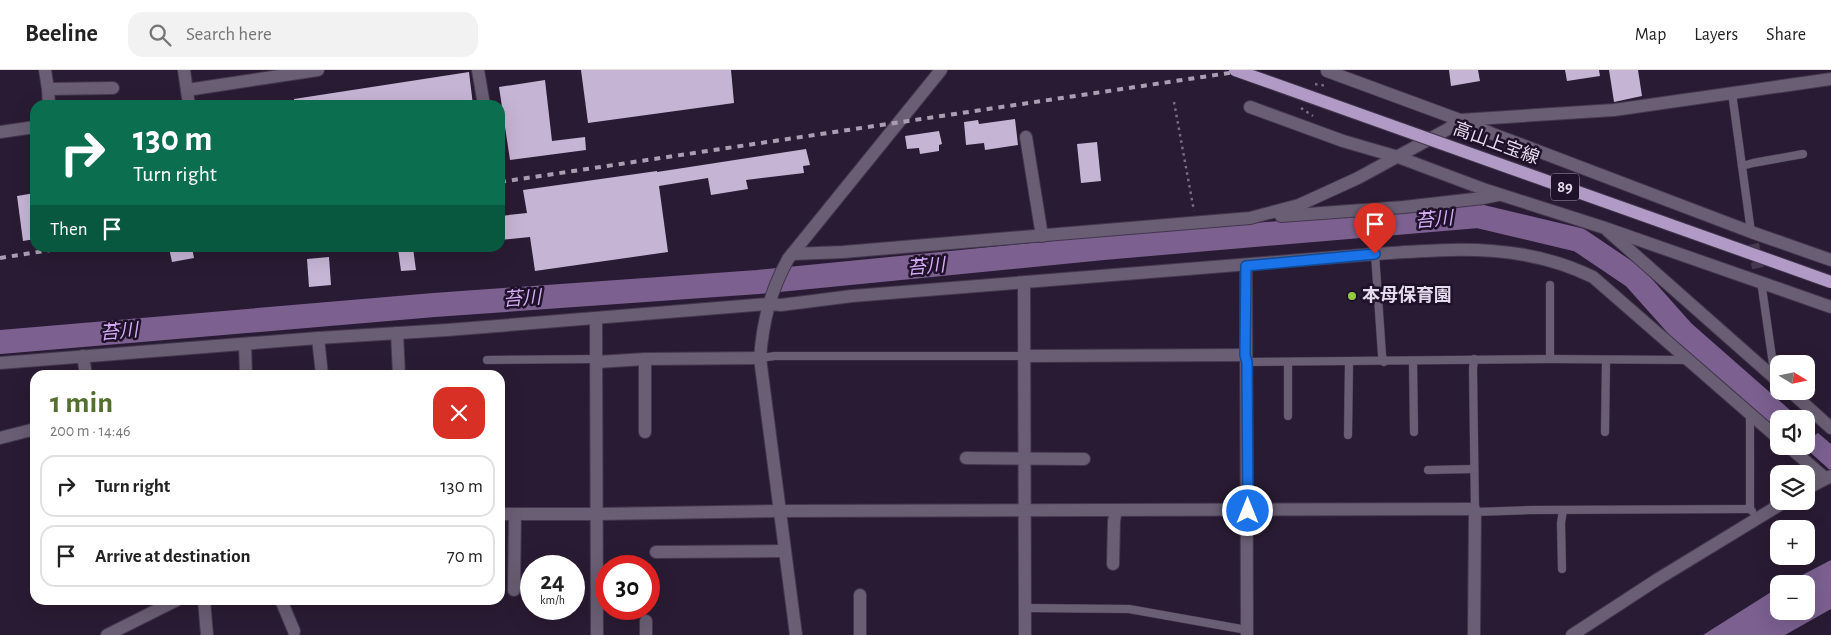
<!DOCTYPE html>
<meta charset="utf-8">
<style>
:root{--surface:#fff;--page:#f2f2f2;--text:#222;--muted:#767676;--line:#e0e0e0;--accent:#546f2f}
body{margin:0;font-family:"Alegreya Sans","Noto Sans JP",sans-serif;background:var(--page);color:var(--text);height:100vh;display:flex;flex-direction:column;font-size:19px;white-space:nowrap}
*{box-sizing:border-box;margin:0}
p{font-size:16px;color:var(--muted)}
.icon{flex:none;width:28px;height:28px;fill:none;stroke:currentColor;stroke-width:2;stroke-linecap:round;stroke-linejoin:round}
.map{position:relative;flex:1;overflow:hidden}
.drawer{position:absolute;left:30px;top:300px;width:475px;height:235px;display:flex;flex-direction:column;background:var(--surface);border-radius:15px;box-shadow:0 5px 20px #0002}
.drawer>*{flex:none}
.top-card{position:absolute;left:30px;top:30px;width:475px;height:152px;border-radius:15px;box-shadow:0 5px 20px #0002;background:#0b6e4f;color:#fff;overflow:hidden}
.needle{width:32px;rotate:100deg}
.buttons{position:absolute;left:1770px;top:285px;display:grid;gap:10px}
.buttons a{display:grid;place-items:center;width:45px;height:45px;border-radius:10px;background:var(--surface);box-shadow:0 5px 20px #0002;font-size:25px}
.speed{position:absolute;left:520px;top:485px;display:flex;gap:10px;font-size:25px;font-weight:700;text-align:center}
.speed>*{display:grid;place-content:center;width:65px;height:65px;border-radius:50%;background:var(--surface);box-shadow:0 5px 20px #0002;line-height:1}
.speed small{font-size:12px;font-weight:400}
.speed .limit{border:8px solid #d22;background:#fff;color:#111}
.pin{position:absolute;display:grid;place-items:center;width:42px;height:42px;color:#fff;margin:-51px -21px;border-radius:50% 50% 50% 0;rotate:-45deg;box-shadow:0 0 5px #0007}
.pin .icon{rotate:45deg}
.me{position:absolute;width:55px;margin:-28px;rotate:0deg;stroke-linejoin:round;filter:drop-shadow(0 0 4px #0008)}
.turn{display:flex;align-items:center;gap:18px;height:105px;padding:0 20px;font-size:22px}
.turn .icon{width:65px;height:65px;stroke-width:2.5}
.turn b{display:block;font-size:35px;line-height:42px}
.then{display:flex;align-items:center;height:48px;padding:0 20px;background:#0003;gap:10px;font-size:19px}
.round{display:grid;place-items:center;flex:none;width:52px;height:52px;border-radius:15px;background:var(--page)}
.overview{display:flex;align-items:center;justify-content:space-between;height:85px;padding:0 20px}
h1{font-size:30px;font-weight:700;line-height:38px;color:var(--accent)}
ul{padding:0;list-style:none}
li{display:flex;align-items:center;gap:15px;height:62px;margin:0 10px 8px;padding:0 10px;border:2px solid var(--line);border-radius:15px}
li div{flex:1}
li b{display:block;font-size:19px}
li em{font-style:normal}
header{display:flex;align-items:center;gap:30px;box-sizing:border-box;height:70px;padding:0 25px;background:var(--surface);border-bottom:1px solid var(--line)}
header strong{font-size:24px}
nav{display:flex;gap:28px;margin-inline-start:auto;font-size:18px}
.search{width:350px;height:45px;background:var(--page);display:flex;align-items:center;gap:12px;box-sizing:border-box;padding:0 18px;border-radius:15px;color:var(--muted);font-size:19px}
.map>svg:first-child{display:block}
.water{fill:#7b6090}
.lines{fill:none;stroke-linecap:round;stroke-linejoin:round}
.river{stroke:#7b6090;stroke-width:24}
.building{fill:#c6b4d5}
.minor-tunnel{stroke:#45384f;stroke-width:12;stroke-dasharray:12 6;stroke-linecap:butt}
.service-casing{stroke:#43364d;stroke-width:9}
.minor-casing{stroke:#43364d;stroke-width:14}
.tertiary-casing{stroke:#43364d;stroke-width:14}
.path{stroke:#796d82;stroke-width:2.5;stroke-dasharray:2.5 4;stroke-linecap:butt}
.service{stroke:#695e73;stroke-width:8}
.minor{stroke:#695e73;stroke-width:12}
.tertiary{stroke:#695e73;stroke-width:12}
.rail{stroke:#aa9fb2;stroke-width:4;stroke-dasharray:6 6;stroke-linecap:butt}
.primary-bridge-casing{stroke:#43364d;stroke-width:14;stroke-linecap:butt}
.primary-bridge{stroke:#b29ac6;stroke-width:12}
.route-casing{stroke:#114b97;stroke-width:12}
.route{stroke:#1a73e8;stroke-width:9}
.poi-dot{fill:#91cd3f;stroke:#1f1129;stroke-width:2}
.labels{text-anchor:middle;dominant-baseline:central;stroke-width:5;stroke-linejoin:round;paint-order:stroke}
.shield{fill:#1f1129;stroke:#a99eb2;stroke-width:1}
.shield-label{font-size:16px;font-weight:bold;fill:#e4dbec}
.street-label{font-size:18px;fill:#e4dbec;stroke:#1f1129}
.poi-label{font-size:18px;font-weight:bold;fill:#e4dbec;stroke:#1f1129;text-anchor:start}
.water-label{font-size:19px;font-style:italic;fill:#d4abf5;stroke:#1f1129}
</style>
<header>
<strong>Beeline</strong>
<div class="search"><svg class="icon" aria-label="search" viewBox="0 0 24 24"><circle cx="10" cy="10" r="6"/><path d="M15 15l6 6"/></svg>Search here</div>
<nav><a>Map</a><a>Layers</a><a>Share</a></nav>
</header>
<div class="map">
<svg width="1831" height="565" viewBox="0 0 1831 565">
<rect width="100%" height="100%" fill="#291b33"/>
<!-- water -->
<g class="water">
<polygon points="1818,363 1831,374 1831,401 1803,376 1806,376 1806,371"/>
<polygon points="1831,490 1831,539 1785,565 1703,565 1779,517 1779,541 1806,541 1806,514 1785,514"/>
</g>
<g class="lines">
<!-- river -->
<polyline class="river" points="0,272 434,235 758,212 1103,178 1478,146 1579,170 1634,207 1683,262 1782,349"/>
</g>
<!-- building -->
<g class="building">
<polygon points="581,0 731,0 734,33 588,53"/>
<polygon points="1449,0 1478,0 1480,11 1451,16"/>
<polygon points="1565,0 1599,0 1600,6 1567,11"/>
<polygon points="1609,0 1638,0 1642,26 1614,32"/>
<polygon points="469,2 473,35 294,35 294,29"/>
<polygon points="545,10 552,71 585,67 586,80 510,90 499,17"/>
<polygon points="1015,49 1018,75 985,80 984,73 966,75 964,52 978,50 979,54"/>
<polygon points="939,61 942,74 939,75 939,81 920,84 919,78 907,79 905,66"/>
<polygon points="1097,72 1101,111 1081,113 1077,74"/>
<polygon points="806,79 810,95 803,96 804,103 746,110 748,119 711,125 708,108 659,116 668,182 535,201 530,167 500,170 500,146 527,143 523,120 657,101 657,102"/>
<polygon points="35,123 35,169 23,171 17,126"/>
<polygon points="169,178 192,178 194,188 172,192"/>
<polygon points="398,178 413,178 416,200 401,201"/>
<polygon points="329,187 331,215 309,217 307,189"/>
</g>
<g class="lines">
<!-- minor-tunnel -->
<polyline class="minor-tunnel" points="1753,174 1758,198"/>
<defs>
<g id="service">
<polyline points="1732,23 1751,162"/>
<polyline points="1742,96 1753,93 1803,84"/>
<polyline points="1375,184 1382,285 1384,292"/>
<polyline points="1761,211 1775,308"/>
<polyline points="1550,215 1550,289"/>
<polyline points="760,288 775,286 1024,286"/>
<polyline points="1474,289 1473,299 1475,442 1531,440 1750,439"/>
<polyline points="487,290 597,289"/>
<polyline points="1413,291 1414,362"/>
<polyline points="1247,292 1550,289 1687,290"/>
<polyline points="1750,344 1750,439 1752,441"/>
<polyline points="1288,346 1288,293"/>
<polyline points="1605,362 1606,291"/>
<polyline points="1348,365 1349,292"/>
<polyline points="1428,400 1474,399"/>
<polyline points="1562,499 1561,453 1563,440"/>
<polyline points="1025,538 1129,539 1247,560"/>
</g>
<g id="minor">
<polyline points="45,0 48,19 113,18"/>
<polyline points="184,0 189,35"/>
<polyline points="478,0 484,35"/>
<polyline points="1327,1 1460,50 1493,64 1751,162 1831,190"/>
<polyline points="48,19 49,35"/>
<polyline points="187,20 318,0"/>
<polyline points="1250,37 1343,71 1398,87 1486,120 1605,158 1831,237"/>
<polyline points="0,62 35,57"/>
<polyline points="1026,67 1042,166"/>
<polyline points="1281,146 1404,137 1483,128 1498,125"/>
<polyline points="1608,161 1779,312"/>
<polyline points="792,184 843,182 1250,148 1299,135 1358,108 1448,59 1460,50 1614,40 1831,9"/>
<polyline points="1246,195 1247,565"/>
<polyline points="1024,213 1025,565"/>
<polyline points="596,248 597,565"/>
<polyline points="397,263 399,305"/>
<polyline points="318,268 322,305"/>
<polyline points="245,274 246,305"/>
<polyline points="83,286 86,305"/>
<polyline points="1024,286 1245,285"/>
<polyline points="597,292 645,289 760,288"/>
<path d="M 0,293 L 318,268 L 447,260 L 768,234 L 781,235 L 852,226 L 1375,184 C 1452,179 1521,172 1593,207 L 1779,369"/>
<polyline points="1790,321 1831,358"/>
<polyline points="645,362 645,289"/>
<polyline points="0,368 35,359"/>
<polyline points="1788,376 1825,408"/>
<polyline points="966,388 1084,389"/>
<polyline points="1806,419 1831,406"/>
<polyline points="500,444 598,444 780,441 1474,439"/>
<polyline points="656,482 785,481"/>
<polyline points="1113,494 1114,451 1116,440"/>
<polyline points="514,520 515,444"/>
<polyline points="204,530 207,565"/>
<polyline points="281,530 294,561"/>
<polyline points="646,551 646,565"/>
<polyline points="107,565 177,530"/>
<polyline points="860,565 860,525"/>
<polyline points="1474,565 1475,442"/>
</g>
<g id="tertiary">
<path d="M 796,565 L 760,288 C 763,251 770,222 788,189 L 941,0"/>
<polyline points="1572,565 1658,509 1786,431"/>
</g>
</defs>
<!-- service casing -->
<use href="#service" class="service-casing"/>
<!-- minor casing -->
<use href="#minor" class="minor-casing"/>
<!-- tertiary casing -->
<use href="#tertiary" class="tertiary-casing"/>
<!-- path -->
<g class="path">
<polyline points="1315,14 1327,16"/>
<polyline points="1174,32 1194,141"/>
<polyline points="1301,38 1313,46"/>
</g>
<!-- service -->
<use href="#service" class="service"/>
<!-- minor -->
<use href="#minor" class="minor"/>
<!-- tertiary -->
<use href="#tertiary" class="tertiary"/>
<!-- rail -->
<g class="rail">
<polyline points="500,112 1249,0"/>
<polyline points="0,188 63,178"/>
</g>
<defs>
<polyline id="primary-bridge" points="1235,0 1831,212"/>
</defs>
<!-- primary-bridge casing -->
<use href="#primary-bridge" class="primary-bridge-casing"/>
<!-- primary-bridge -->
<use href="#primary-bridge" class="primary-bridge"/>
</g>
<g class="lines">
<defs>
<polyline id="route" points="1248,441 1247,292 1245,285 1246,196 1375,184"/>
</defs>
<!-- route casing -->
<use href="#route" class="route-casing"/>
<!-- route -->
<use href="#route" class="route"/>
</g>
<!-- markers -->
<circle class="poi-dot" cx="1352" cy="226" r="5"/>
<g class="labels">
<!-- shield labels -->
<rect class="shield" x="1551" y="103.5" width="28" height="27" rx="4"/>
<g class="shield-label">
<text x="1565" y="117">89</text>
</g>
<!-- street labels -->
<g class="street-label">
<text transform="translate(1496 74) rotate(20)">高山上宝線</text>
</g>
<!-- poi labels -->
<g class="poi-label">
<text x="1362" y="226">本母保育園</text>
</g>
<!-- water labels -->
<g class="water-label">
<text transform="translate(1434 150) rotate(-5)">苔川</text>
<text transform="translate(926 197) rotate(-5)">苔川</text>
<text transform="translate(522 229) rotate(-4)">苔川</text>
<text transform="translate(119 262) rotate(-5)">苔川</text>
</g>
</g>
</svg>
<div class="buttons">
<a><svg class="needle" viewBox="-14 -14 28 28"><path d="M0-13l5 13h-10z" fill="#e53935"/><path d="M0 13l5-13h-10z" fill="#767676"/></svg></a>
<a><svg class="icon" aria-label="sound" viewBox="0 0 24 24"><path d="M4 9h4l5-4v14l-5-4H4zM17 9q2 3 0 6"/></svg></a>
<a><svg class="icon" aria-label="layers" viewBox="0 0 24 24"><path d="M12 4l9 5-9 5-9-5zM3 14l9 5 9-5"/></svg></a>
<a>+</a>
<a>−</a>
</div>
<div class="speed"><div>24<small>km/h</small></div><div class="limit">30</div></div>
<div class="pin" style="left:1375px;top:184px;background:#d93025"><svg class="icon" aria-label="arrive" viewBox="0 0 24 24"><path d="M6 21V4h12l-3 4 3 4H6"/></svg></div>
<svg class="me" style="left:1248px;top:441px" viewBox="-20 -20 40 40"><circle r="17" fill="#1a73e8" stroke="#fff" stroke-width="3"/><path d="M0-11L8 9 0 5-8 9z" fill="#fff"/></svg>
<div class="top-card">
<div class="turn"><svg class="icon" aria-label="right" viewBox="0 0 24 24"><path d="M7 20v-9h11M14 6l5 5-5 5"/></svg><div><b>130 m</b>Turn right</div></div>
<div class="then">Then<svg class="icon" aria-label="arrive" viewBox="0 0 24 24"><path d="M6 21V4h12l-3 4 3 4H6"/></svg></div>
</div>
<section class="drawer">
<div class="overview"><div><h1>1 min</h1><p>200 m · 14:46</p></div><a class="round" style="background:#d93025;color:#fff"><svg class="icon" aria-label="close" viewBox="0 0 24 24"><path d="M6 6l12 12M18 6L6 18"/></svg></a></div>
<ul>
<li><svg class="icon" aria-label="right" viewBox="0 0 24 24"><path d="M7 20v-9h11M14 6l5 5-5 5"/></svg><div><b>Turn right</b></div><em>130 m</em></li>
<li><svg class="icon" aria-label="arrive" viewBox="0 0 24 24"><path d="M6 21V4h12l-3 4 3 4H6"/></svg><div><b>Arrive at destination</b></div><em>70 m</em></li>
</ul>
</section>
</div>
